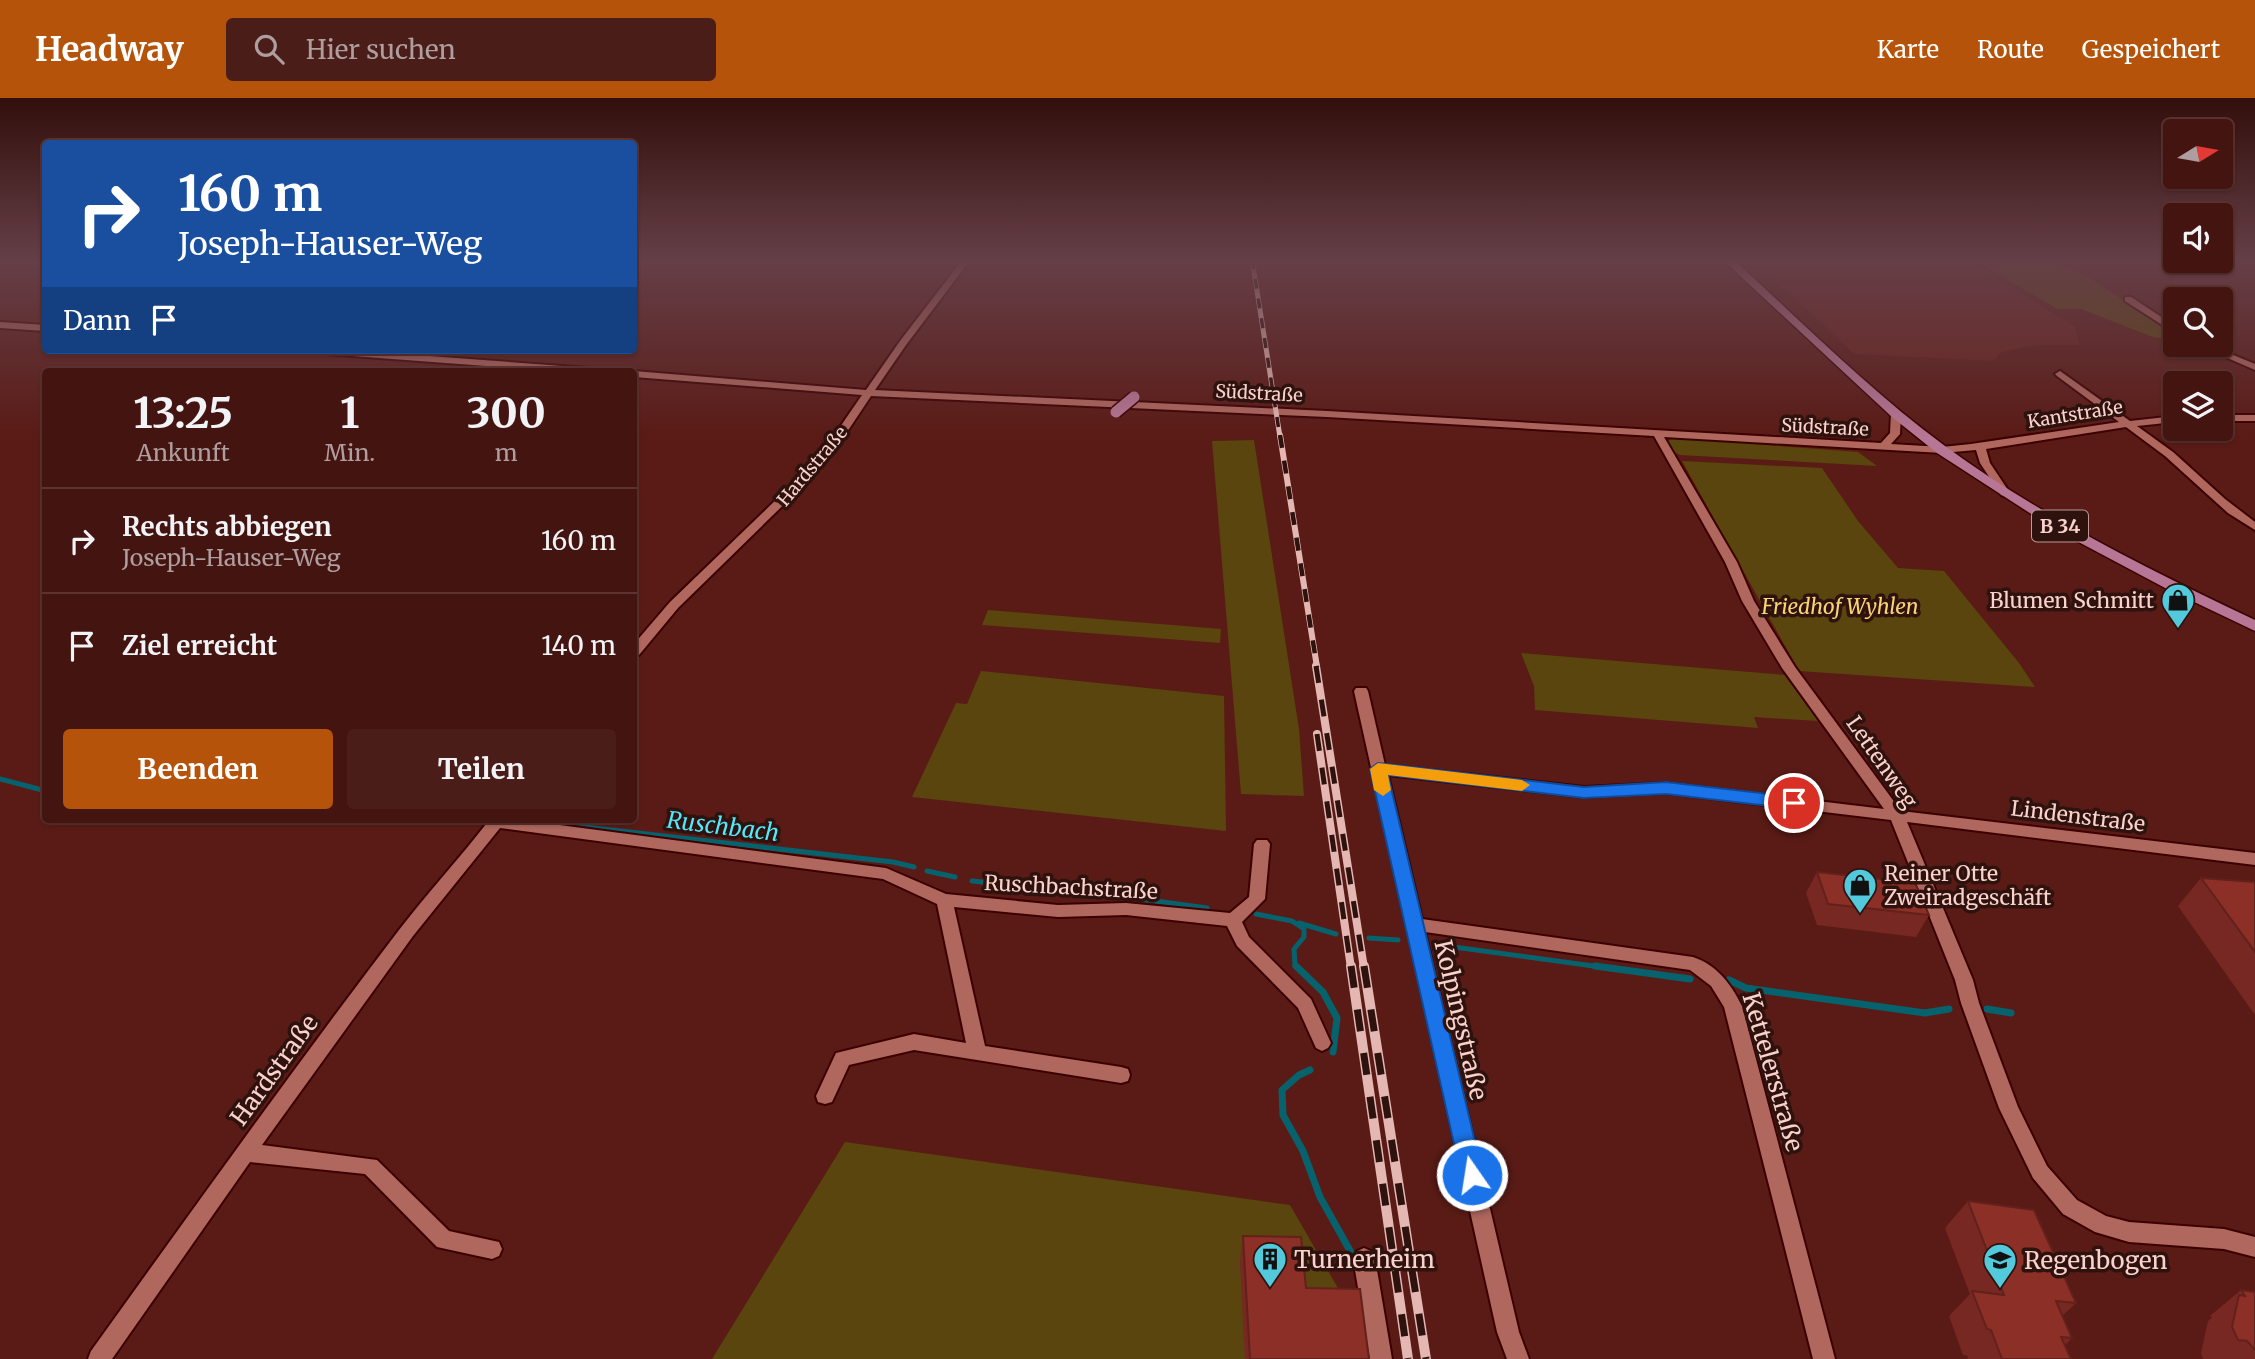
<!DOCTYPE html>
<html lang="de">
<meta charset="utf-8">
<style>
:root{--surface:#441410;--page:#4b1d19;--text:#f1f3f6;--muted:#af9e9f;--line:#5c3330;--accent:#b45309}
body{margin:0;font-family:Merriweather,serif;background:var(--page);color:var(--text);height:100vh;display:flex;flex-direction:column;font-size:26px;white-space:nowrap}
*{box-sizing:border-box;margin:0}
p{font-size:23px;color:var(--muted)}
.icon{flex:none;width:38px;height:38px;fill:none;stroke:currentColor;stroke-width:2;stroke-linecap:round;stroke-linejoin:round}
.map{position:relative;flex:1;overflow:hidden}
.panel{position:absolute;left:42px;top:270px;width:595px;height:455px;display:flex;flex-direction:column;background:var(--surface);border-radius:7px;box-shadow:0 2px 5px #0004,0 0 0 2px var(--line)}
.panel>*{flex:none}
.guide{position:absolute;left:42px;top:42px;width:595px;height:214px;border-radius:7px;box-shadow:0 2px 5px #0004,0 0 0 2px var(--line);background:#1a4fa0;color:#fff;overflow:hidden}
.needle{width:46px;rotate:79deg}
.controls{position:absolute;left:2163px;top:21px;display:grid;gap:14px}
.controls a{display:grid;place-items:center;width:70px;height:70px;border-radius:7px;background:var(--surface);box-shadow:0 2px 5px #0004,0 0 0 2px var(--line);font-size:35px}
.pin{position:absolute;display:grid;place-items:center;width:60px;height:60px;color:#fff;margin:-30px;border:4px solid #fff;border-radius:50%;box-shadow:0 2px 7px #0007}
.me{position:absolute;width:77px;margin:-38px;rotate:347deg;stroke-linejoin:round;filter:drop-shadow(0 0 5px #0008)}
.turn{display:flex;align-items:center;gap:24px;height:147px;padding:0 21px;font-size:32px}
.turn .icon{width:91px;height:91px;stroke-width:2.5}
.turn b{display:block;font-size:49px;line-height:60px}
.then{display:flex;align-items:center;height:66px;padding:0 21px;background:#0003;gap:14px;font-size:26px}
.eta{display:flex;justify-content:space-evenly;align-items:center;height:119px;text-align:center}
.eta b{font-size:42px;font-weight:700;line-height:49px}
.button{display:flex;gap:14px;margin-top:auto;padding:14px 21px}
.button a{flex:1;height:80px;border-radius:7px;background:var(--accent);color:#fff;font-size:28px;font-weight:700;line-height:80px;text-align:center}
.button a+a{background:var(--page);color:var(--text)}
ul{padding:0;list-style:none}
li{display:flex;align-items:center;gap:21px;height:105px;padding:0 21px;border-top:2px solid var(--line)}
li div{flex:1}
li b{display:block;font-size:26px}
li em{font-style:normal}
header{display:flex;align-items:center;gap:42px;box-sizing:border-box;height:98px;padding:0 35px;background:var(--accent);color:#fff}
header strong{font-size:33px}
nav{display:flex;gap:38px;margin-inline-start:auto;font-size:24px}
.search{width:490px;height:63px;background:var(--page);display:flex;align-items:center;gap:18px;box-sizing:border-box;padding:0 24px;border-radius:7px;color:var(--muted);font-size:26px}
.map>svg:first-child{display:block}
.built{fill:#69211b}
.green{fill:#59450d}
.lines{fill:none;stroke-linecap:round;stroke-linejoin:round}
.stream-far1{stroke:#06626d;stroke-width:5}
.stream{stroke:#06626d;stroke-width:7}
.minor-casing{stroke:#3c0000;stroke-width:4}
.primary-casing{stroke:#3c0000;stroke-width:3}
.minor{fill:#af675e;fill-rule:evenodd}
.primary{fill:#b77695;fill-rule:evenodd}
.rail-far3-casing{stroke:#e4b7b2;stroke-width:5}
.rail-far2-casing{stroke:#e4b7b2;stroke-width:6}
.rail-far1-casing{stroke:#e4b7b2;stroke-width:8}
.rail-casing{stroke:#e4b7b2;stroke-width:10}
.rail-far3{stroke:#2e120e;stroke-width:3.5;stroke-dasharray:10;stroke-linecap:butt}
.rail-far2{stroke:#2e120e;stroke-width:4.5;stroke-dasharray:13;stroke-linecap:butt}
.rail-far1{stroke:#2e120e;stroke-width:5;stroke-dasharray:17;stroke-linecap:butt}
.rail{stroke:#2e120e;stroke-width:7;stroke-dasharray:22;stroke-linecap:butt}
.primary-bridge-casing{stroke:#3c0000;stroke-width:14;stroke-linecap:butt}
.primary-bridge{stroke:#b77695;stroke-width:11}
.wall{fill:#782822}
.building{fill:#8c2f27;stroke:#62211b;stroke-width:2}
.route{fill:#1a73e8;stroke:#114b97;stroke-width:2}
.slow{fill:#f59e0b}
.labels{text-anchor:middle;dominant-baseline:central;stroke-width:7;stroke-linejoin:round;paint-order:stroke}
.far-street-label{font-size:18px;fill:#fad1cb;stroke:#2e120e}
.shield{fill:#2e120e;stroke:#bd9892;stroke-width:2}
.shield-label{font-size:19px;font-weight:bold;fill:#fad1cb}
.poi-label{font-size:21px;fill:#fad1cb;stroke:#2e120e;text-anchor:end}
.park-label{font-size:21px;font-style:italic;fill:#fbd471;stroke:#2e120e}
.street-label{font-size:21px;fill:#fad1cb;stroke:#2e120e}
.water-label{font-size:23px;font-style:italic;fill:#54e8fc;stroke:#2e120e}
.near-street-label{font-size:24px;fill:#fad1cb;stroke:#2e120e}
.near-poi-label{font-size:24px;fill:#fad1cb;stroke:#2e120e;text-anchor:start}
</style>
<header>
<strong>Headway</strong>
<div class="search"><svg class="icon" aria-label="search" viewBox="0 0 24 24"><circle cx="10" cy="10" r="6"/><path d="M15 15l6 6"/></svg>Hier suchen</div>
<nav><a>Karte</a><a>Route</a><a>Gespeichert</a></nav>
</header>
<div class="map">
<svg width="2255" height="1261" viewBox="0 0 2255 1261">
<rect width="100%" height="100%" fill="#5a1b16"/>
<!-- built -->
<polygon class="built" points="1747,161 1967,161 2075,229 2080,247 2037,247 2018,250 2000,255 1994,263 1854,256 1794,199"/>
<!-- green -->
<g class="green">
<polygon points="1973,161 2050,161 2091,181 2175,236 2175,242 2153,239 2081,211 2057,211"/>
<polygon points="1673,340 1858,354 1877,368 1680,357 1672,353 1667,344"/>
<polygon points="1254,342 1299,631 1304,698 1241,696 1212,343"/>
<polygon points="1682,363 1822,370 1858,423 1898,470 1944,473 2019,565 2035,589 1799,573"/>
<polygon points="988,512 1221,531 1220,545 982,527"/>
<polygon points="1521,555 1785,577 1818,623 1754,619 1758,630 1535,612 1534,588"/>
<polygon points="981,573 1224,598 1226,733 912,699 956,605 967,606"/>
<polygon points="845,1044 1290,1107 1350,1211 1359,1261 712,1261"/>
</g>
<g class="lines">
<!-- stream-far1 -->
<g class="stream-far1">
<polyline points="0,681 46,693"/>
<polyline points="532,723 893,764 914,769"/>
<polyline points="927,773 955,779"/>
<polyline points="972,783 1023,788"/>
<polyline points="1037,786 1093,795"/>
<polyline points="1126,799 1207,810"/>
<polyline points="1256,816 1292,823 1304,831 1304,839 1294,851 1295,867 1298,870"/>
<polyline points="1299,825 1336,836"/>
<polyline points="1369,840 1398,842"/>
<polyline points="1439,847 1608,870"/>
</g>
<!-- stream -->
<g class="stream">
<polyline points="1296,868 1323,894 1337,920 1333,954"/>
<polyline points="1595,868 1690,881"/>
<polyline points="1729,882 1746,890 1925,915 1949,911"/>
<polyline points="1987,911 2011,915"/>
<polyline points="1310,972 1299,977 1282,992 1283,1017 1303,1053 1320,1099 1353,1158"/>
</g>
<defs>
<g id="minor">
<path d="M 963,161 L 971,161 L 906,247 L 875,292 L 1327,313 L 1881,345 L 1890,335 L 1891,316 L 1896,313 L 1901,316 L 1900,336 L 1891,346 L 1942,349 L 1971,346 L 2119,324 L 2057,278 L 2055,276 L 2060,273 L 2130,323 L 2175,318 L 2175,324 L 2137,328 L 2173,354 L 2225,401 L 2255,424 L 2255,432 L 2228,415 L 2165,358 L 2126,329 L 1986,351 L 1990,365 L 2010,395 L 2005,398 L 2001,397 L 1980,365 L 1976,352 L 1942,355 L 1664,339 L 1737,464 L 1754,503 L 1795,569 L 1901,713 L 2255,755 L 2255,767 L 1907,724 L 1973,882 L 1979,905 L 2018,1009 L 2047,1068 L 2077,1102 L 2106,1118 L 2129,1124 L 2224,1131 L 2255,1139 L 2255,1159 L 2224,1151 L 2129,1144 L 2095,1134 L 2063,1116 L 2033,1080 L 1999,1010 L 1961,905 L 1955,882 L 1891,722 L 1666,695 L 1584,699 L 1388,677 L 1422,821 L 1693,859 C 1717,867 1731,886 1742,908 L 1835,1261 L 1813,1261 L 1724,909 L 1711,888 L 1690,872 L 1425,834 L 1519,1234 L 1529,1261 L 1507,1261 L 1497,1234 L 1354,593 L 1356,590 L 1366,590 L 1368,593 L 1385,667 L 1584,689 L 1666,685 L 1884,711 L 1782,570 L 1742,503 L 1725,464 L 1654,338 L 1327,319 L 871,298 L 837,349 L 814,377 L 678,510 L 639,557 L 634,558 L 634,546 L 670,504 L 806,373 L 829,345 L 862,297 L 634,279 L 634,273 L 866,292 L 900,243 Z"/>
<polygon points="2125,199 2131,199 2175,228 2175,235 2125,203"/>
<polygon points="0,224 46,227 46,233 0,230"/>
<polygon points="2198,247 2209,247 2255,266 2255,272"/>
<polygon points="308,252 348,252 589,270 594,273 553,273 312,255"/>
<rect x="2221" y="317" width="34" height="6"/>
<path d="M 490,721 L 514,721 L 886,770 L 946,796 L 1058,807 L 1126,805 L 1230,815 L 1249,799 L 1254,746 L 1257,742 L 1267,742 L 1270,746 L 1265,801 L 1242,824 L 1249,839 L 1311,901 L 1331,945 L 1328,950 L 1322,953 L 1316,950 L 1298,910 L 1237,848 L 1227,828 L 1126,817 L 1058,819 L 954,809 L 985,948 L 1121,969 L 1128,971 L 1130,977 L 1128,983 L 1121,985 L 914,952 L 849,967 L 832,1004 L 825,1006 L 818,1004 L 816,998 L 836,955 L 914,936 L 966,945 L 937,806 L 883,781 L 500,730 L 413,838 L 262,1047 L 377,1062 L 449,1133 L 499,1144 L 502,1151 L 499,1158 L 492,1161 L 437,1149 L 365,1076 L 250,1064 L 112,1261 L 88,1261 L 91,1253 C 193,1111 293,971 399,832 C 428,794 461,759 490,721 Z"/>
<polygon points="1364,1150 1371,1153 1375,1160 1392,1261 1370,1261 1353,1160 1357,1153"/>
</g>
<path id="primary" d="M 1722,161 L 1733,161 C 1802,224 1869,292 1945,348 C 2040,418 2148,471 2255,522 L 2255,533 L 2167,491 L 2056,432 L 1937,355 L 1892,319 Z"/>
</defs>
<!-- minor casing -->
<use href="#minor" class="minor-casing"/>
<!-- primary casing -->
<use href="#primary" class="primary-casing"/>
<!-- minor -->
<use href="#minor" class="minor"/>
<!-- primary -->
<use href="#primary" class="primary"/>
<defs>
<polyline id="rail-far3" points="1252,161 1280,339"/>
<polyline id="rail-far2" points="1280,337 1317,569"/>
<g id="rail-far1">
<polyline points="1316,568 1364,870"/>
<polyline points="1317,636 1351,870"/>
</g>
<g id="rail">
<polyline points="1351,868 1408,1261"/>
<polyline points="1364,868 1426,1261"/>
</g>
</defs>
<!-- rail-far3 casing -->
<use href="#rail-far3" class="rail-far3-casing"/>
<!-- rail-far2 casing -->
<use href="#rail-far2" class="rail-far2-casing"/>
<!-- rail-far1 casing -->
<use href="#rail-far1" class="rail-far1-casing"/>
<!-- rail casing -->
<use href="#rail" class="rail-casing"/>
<!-- rail-far3 -->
<use href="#rail-far3" class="rail-far3"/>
<!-- rail-far2 -->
<use href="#rail-far2" class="rail-far2"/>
<!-- rail-far1 -->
<use href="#rail-far1" class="rail-far1"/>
<!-- rail -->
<use href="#rail" class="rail"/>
<defs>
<polyline id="primary-bridge" points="1116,314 1134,299"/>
</defs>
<!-- primary-bridge casing -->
<use href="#primary-bridge" class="primary-bridge-casing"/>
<!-- primary-bridge -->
<use href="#primary-bridge" class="primary-bridge"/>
</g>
<!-- wall -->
<g class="wall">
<polygon points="1817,774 1929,817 1916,839 1817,827 1806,795"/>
<polygon points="2201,780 2255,784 2255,917 2178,808"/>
<polygon points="1968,1103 2076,1205 2062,1218 2072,1240 2065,1247 2071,1261 1968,1261 1967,1257 1963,1257 1949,1218 1970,1196 1945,1130"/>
<polygon points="1243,1138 1306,1190 1369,1261 1245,1261 1240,1164"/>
<polygon points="2241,1192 2255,1194 2255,1261 2203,1261 2201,1255 2208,1223 2212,1220 2210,1218"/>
</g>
<!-- building -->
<g class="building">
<polygon points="1817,774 1915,785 1929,817 1828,806"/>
<polygon points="2201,780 2255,784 2255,854"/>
<polygon points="1968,1103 2034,1112 2076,1205 2056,1203 2072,1240 2061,1239 2071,1261 2002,1261 1991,1232 1987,1231 1972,1193 2004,1197"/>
<polygon points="1243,1138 1301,1139 1306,1190 1360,1191 1369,1261 1250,1261"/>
<polygon points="2241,1192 2255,1194 2255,1252 2247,1243 2238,1242 2232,1229 2239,1197 2245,1198"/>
</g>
<!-- sky -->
<linearGradient id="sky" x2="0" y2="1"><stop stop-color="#320f0c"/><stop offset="0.48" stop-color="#653f47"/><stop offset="1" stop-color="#653f47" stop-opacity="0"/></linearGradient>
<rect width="2255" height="338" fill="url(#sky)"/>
<!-- route -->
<polygon class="route" points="1378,665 1584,689 1666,684 1794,699 1802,705 1794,711 1666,696 1584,700 1388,677 1483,1077 1480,1084 1472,1087 1464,1084 1461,1077 1370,671"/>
<!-- slow -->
<polygon class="slow" points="1378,665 1522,682 1530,687 1522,693 1388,677 1391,692 1383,698 1374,692 1370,671"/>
<!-- icons -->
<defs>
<symbol id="shop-pin" viewBox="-11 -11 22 30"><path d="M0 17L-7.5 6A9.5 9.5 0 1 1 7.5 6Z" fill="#53cadc" stroke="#2e120e"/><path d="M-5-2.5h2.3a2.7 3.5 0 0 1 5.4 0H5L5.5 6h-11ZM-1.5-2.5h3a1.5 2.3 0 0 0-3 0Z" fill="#111"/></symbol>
<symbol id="building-pin" viewBox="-11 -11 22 30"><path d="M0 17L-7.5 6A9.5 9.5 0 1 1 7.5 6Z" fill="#53cadc" stroke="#2e120e"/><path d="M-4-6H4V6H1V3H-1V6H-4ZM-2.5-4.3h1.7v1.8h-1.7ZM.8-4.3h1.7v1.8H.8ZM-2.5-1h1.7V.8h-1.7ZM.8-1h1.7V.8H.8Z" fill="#111"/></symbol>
<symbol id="school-pin" viewBox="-11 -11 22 30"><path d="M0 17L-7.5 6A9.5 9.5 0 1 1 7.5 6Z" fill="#53cadc" stroke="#2e120e"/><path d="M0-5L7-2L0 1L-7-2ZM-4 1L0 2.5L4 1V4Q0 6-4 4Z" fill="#111"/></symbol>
</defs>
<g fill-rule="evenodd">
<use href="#shop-pin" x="2159" y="483" width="38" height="52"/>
<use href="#shop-pin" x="1841" y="768" width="38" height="52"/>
<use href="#building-pin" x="1251" y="1142" width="38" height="52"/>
<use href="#school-pin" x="1981" y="1143" width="38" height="52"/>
</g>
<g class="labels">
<!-- far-street labels -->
<g class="far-street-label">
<text transform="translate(1259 295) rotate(3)">Südstraße</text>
<text transform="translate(2075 316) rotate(-9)">Kantstraße</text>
<text transform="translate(1825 329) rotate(3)">Südstraße</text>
<text transform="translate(812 368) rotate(-50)">Hardstraße</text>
</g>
<!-- shield labels -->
<rect class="shield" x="2032" y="412.5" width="56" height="31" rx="5"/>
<g class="shield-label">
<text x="2060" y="428">B 34</text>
</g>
<!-- poi labels -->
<g class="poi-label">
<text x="2154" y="502">Blumen Schmitt</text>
<text x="1884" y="775" text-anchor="start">Reiner Otte<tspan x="1884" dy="24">Zweiradgeschäft</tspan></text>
</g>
<!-- park labels -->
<g class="park-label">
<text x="1840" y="508">Friedhof Wyhlen</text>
</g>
<!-- street labels -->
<g class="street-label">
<text transform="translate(1882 664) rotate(55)">Lettenweg</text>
<text transform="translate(2078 718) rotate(7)">Lindenstraße</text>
<text transform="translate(1071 789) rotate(3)">Ruschbachstraße</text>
</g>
<!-- water labels -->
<g class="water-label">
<text transform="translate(723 728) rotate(7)">Ruschbach</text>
</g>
<!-- near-street labels -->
<g class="near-street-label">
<text transform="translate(1461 922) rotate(77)">Kolpingstraße</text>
<text transform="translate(274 972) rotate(-54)">Hardstraße</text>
<text transform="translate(1773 974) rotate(74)">Kettelerstraße</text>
</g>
<!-- near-poi labels -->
<g class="near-poi-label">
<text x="1294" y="1161">Turnerheim</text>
<text x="2024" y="1162">Regenbogen</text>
</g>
</g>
</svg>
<div class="controls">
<a><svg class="needle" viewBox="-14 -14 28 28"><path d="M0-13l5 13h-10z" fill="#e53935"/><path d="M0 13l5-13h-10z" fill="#af9e9f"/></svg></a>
<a><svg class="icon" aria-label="sound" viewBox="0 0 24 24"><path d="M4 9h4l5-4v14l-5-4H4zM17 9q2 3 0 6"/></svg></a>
<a><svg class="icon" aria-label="search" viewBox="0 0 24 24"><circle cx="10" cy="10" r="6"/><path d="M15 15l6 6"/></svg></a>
<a><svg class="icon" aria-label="layers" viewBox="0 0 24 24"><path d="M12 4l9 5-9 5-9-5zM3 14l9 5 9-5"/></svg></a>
</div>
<div class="pin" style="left:1794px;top:705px;background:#d93025"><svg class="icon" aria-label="arrive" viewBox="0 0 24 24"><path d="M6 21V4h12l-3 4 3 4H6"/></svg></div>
<svg class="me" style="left:1472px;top:1077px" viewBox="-20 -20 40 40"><circle r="17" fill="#1a73e8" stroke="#fff" stroke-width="3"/><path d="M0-11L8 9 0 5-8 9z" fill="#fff"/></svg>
<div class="guide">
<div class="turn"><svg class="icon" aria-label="right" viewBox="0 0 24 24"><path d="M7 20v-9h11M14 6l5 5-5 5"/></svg><div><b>160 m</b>Joseph-Hauser-Weg</div></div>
<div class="then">Dann<svg class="icon" aria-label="arrive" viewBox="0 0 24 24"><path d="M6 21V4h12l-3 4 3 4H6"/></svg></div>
</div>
<section class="panel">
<div class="eta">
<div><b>13:25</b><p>Ankunft</p></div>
<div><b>1</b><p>Min.</p></div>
<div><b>300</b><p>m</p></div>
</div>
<ul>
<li><svg class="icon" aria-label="right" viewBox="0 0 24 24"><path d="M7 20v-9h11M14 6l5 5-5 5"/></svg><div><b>Rechts abbiegen</b><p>Joseph-Hauser-Weg</p></div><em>160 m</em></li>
<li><svg class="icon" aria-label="arrive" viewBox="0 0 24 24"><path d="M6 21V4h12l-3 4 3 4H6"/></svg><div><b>Ziel erreicht</b></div><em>140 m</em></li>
</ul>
<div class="button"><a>Beenden</a><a>Teilen</a></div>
</section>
</div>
